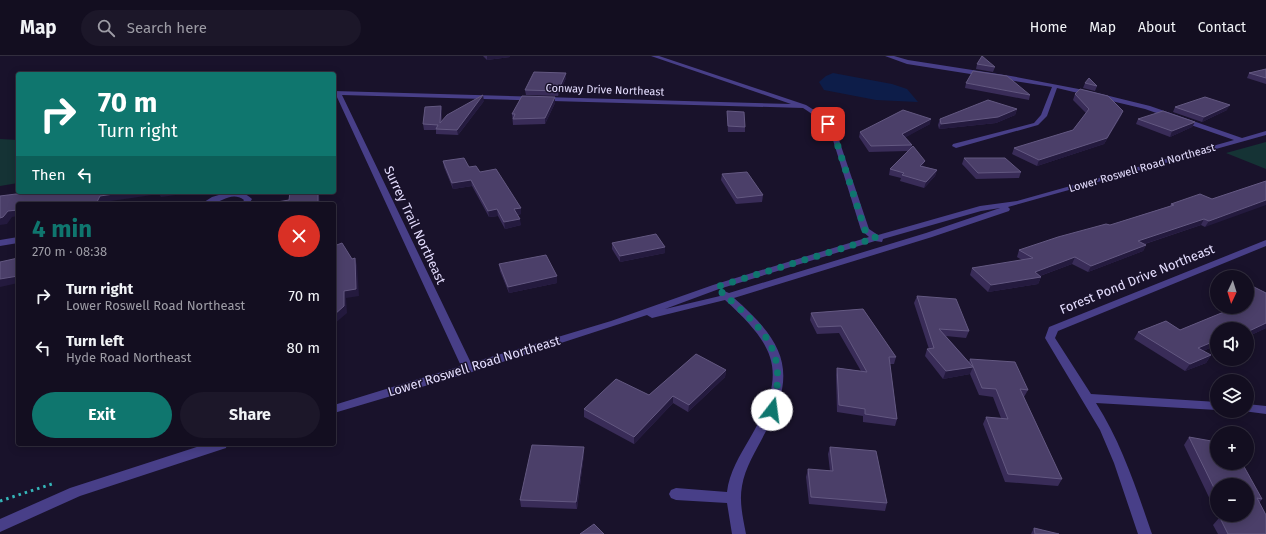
<!DOCTYPE html>
<meta charset="utf-8">
<style>
:root{--surface:#130e20;--page:#1c1729;--text:#f1f3f6;--muted:#9d9ca5;--line:#322e3e;--accent:#0f766e}
body{margin:0;font-family:"Fira Sans",sans-serif;background:var(--page);color:var(--text);height:100vh;display:flex;flex-direction:column;font-size:15px;white-space:nowrap}
*{box-sizing:border-box;margin:0}
p{font-size:13px;color:var(--muted)}
.icon{flex:none;width:22px;height:22px;fill:none;stroke:currentColor;stroke-width:2;stroke-linecap:round;stroke-linejoin:round}
.map{position:relative;flex:1;overflow:hidden}
.side{position:absolute;left:16px;top:146px;width:320px;height:244px;display:flex;flex-direction:column;background:var(--surface);border-radius:4px;box-shadow:0 2px 10px #0003,0 0 0 1px var(--line)}
.side>*{flex:none}
.banner{position:absolute;left:16px;top:16px;width:320px;height:122px;border-radius:4px;box-shadow:0 2px 10px #0003,0 0 0 1px var(--line);background:#0f766e;color:#fff;overflow:hidden}
.needle{width:26px;rotate:184deg}
.controls{position:absolute;left:1210px;top:214px;display:grid;gap:8px}
.controls a{display:grid;place-items:center;width:44px;height:44px;border-radius:50%;background:var(--surface);box-shadow:0 2px 10px #0003,0 0 0 1px var(--line);font-size:20px}
.pin{position:absolute;display:grid;place-items:center;width:34px;height:34px;color:#fff;margin:-17px;border-radius:8px;box-shadow:0 2px 6px #0006}
.me{position:absolute;width:44px;margin:-22px;rotate:15deg;stroke-linejoin:round;filter:drop-shadow(0 0 3px #0008)}
.turn{display:flex;align-items:center;gap:14px;height:84px;padding:0 16px;font-size:18px}
.turn .icon{width:52px;height:52px;stroke-width:2.5}
.turn b{display:block;font-size:28px;line-height:34px}
.then{display:flex;align-items:center;height:38px;padding:0 16px;background:#0003;gap:8px;font-size:15px}
.round{display:grid;place-items:center;flex:none;width:42px;height:42px;border-radius:21px;background:var(--page)}
.overview{display:flex;align-items:center;justify-content:space-between;height:68px;padding:0 16px}
h1{font-size:24px;font-weight:700;line-height:30px;color:var(--accent)}
.primary-button{display:flex;gap:8px;margin-top:auto;padding:8px 16px}
.primary-button a{flex:1;height:46px;border-radius:24px;background:var(--accent);color:#fff;font-size:16px;font-weight:700;line-height:46px;text-align:center}
.primary-button a+a{background:var(--page);color:var(--text)}
ul{padding:0;list-style:none}
li{display:flex;align-items:center;gap:12px;height:52px;padding:0 16px}
li div{flex:1}
li b{display:block;font-size:15px}
li em{font-style:normal}
header{display:flex;align-items:center;gap:24px;box-sizing:border-box;height:56px;padding:0 20px;background:var(--surface);border-bottom:1px solid var(--line)}
header strong{font-size:19px}
nav{display:flex;gap:22px;margin-inline-start:auto;font-size:14px}
.search{width:280px;height:36px;background:var(--page);display:flex;align-items:center;gap:10px;box-sizing:border-box;padding:0 14px;border-radius:22px;color:var(--muted);font-size:15px}
.map>svg:first-child{display:block}
.green{fill:#153335}
.water{fill:#0d1d49}
.lines{fill:none;stroke-linecap:round;stroke-linejoin:round}
.path{stroke:#35b6b9;stroke-width:3;stroke-dasharray:2.5 4;stroke-linecap:butt}
.minor{fill:#483f88;fill-rule:evenodd}
.wall{fill:#392c58}
.shaded-wall{fill:#241a3e}
.building{fill:#4b3f69;stroke:#635881}
.route{stroke:#0f766e;stroke-width:7;stroke-dasharray:0 12.6}
.labels{text-anchor:middle;dominant-baseline:central;stroke-width:3;stroke-linejoin:round;paint-order:stroke}
.far-street-label{font-size:11px;fill:#e4ddfe;stroke:#19122b}
.street-label{font-size:13px;fill:#e4ddfe;stroke:#19122b}
</style>
<header>
<strong>Map</strong>
<div class="search"><svg class="icon" aria-label="search" viewBox="0 0 24 24"><circle cx="10" cy="10" r="6"/><path d="M15 15l6 6"/></svg>Search here</div>
<nav><a>Home</a><a>Map</a><a>About</a><a>Contact</a></nav>
</header>
<div class="map">
<svg width="1266" height="478" viewBox="0 0 1266 478">
<rect width="100%" height="100%" fill="#19122b"/>
<!-- green -->
<g class="green">
<polygon points="0,83 18,84 18,127 0,130"/>
<polygon points="1266,86 1266,113 1226,97"/>
</g>
<!-- water -->
<polygon class="water" points="833,17 892,28 907,33 918,46 876,44 824,34 819,26 826,20"/>
<g class="lines">
<!-- path -->
<polyline class="path" points="0,445 55,427"/>
<!-- minor -->
<g class="minor">
<path d="M 651,0 L 659,0 L 806,49 L 822,59 L 830,67 L 838,81 L 869,173 L 878,179 L 980,150 L 1017,145 L 1234,84 L 1145,53 L 1057,32 L 1047,60 L 1038,69 L 956,92 L 952,90 L 953,88 L 1034,67 L 1041,59 L 1052,31 L 907,8 L 885,0 L 894,0 L 908,4 L 1011,20 L 1089,35 L 1150,50 L 1242,82 L 1266,75 L 1266,79 L 1008,151 L 1010,153 L 1009,155 L 932,181 L 734,242 C 784,286 799,315 765,377 C 757,393 745,411 742,430 C 739,446 743,462 746,478 L 732,478 L 727,447 L 676,444 L 671,442 L 669,438 L 671,434 L 676,432 L 727,436 C 729,417 740,399 750,382 C 787,318 779,293 725,244 L 652,262 L 647,259 L 472,316 L 334,357 L 334,349 L 461,310 L 336,39 L 334,39 L 334,35 L 791,48 ZM 342,39 L 803,52 C 816,60 824,67 832,81 L 861,174 L 869,181 L 713,229 L 611,265 L 471,307 ZM 1000,152 L 926,177 L 729,237 L 724,235 L 720,236 L 719,238 L 720,240 L 665,253 L 719,233 L 875,185 L 882,186 L 883,183 L 981,155 Z"/>
<polygon points="21,15 23,16 24,18 18,18"/>
<path d="M 229,136 C 238,136 245,136 252,143 L 249,148 L 241,148 L 244,144 C 232,135 222,146 211,148 C 208,149 204,148 201,148 L 212,141 Z"/>
<polygon points="18,181 18,187 0,190 0,184"/>
<path d="M 1266,184 L 1266,190 L 1058,275 L 1055,282 L 1091,338 L 1217,346 L 1217,354 L 1096,347 C 1122,388 1136,432 1152,478 L 1138,478 L 1114,407 L 1100,374 L 1045,282 L 1049,271 Z"/>
<polygon points="1247,348 1266,350 1266,358 1243,355 1247,355"/>
<polygon points="206,388 227,388 226,392 80,440 0,476 0,463 70,432"/>
</g>
</g>
<!-- wall -->
<g class="wall">
<polygon points="483,0 510,0 510,1 487,4"/>
<polygon points="977,8 995,11 993,16 976,13"/>
<polygon points="1266,13 1266,28 1247,22 1249,17"/>
<polygon points="566,17 566,22 558,40 526,39 525,34"/>
<polygon points="966,27 1030,39 1029,44 965,32"/>
<polygon points="1085,27 1097,30 1095,35 1083,32"/>
<polygon points="1075,38 1123,55 1121,60 1104,88 1037,110 1012,98 1014,92 1073,74 1086,57 1073,44"/>
<polygon points="484,45 458,79 436,78 436,74 424,74 423,68 441,50 442,55 442,65"/>
<polygon points="555,47 545,68 513,69 512,58"/>
<polygon points="1175,51 1227,54 1202,66 1173,56"/>
<polygon points="1017,53 1015,59 996,67 939,73 938,69 940,63"/>
<polygon points="727,55 745,71 745,76 728,76 727,60"/>
<polygon points="1138,63 1195,66 1192,71 1170,81 1136,68"/>
<polygon points="930,68 905,81 912,89 911,92 923,110 937,114 935,120 924,132 900,125 901,122 889,119 890,113 908,95 869,96 859,81 860,76"/>
<polygon points="964,102 1021,116 1019,122 976,123 962,108"/>
<polygon points="443,105 469,111 480,116 521,152 521,158 517,159 521,169 505,173 498,160 489,161 472,130 453,133 444,111"/>
<polygon points="722,118 763,139 762,146 736,148 721,124"/>
<polygon points="1266,125 1205,171 1201,169 1145,188 1146,189 1143,195 1088,216 1072,208 1040,220 1041,221 1038,228 988,236 970,219 972,212 1022,204 1017,201 1019,194 1110,169 1170,150 1171,148 1212,143"/>
<polygon points="612,187 665,197 620,206 612,193"/>
<polygon points="499,208 557,227 509,237 500,215"/>
<polygon points="1252,230 1266,237 1266,272 1247,281 1247,273 1217,273 1217,289 1203,295 1211,299 1206,307 1185,315 1134,283 1138,276 1166,265 1180,274 1236,251 1247,251 1247,233"/>
<polygon points="917,240 969,275 966,282 946,280 969,306 970,303 1028,334 1024,341 1062,423 1058,430 1005,426 983,368 986,361 1001,362 993,341 979,339 970,318 943,323 925,300 927,293 929,293 914,247"/>
<polygon points="863,253 896,301 894,308 890,308 897,363 895,370 863,366 863,360 837,356 836,319 837,312 861,315 839,277 817,278 810,264 811,257"/>
<polygon points="726,314 725,321 688,356 673,347 634,388 584,361 584,353 649,339"/>
<polygon points="1189,381 1262,443 1259,447 1266,478 1218,478 1213,469 1219,462 1218,459 1247,459 1217,429 1217,458 1184,389"/>
<polygon points="830,391 887,447 885,455 809,448 806,421 808,413 830,415 828,398"/>
<polygon points="584,398 577,453 521,451 520,444"/>
<polygon points="1034,472 1059,478 1031,478"/>
</g>
<!-- shaded-wall -->
<g class="shaded-wall">
<polygon points="487,0 510,0 510,1 487,4"/>
<polygon points="566,17 566,22 558,40 558,35"/>
<polygon points="483,39 484,45 458,79 457,74"/>
<polygon points="555,41 555,47 545,68 545,62"/>
<polygon points="1230,49 1227,54 1202,66 1204,61"/>
<polygon points="441,50 442,55 441,72 440,67"/>
<polygon points="1017,53 1015,59 996,67 939,73 941,68"/>
<polygon points="1123,55 1121,60 1104,88 1037,110 1039,104"/>
<polygon points="931,63 930,68 901,84 902,78"/>
<polygon points="1195,66 1192,71 1170,81 1172,75"/>
<polygon points="925,105 923,110 920,110"/>
<polygon points="937,114 935,120 924,132 926,126"/>
<polygon points="471,124 472,130 453,133 452,127"/>
<polygon points="128,136 183,136 183,138 161,141 159,138 104,146 103,148 84,148 100,140"/>
<polygon points="318,136 319,136 320,148 318,148"/>
<polygon points="1266,144 1266,149 1205,171 1209,165"/>
<polygon points="77,146 78,148 61,148"/>
<polygon points="521,152 521,158 514,159 514,153"/>
<polygon points="497,153 498,160 489,161 488,155"/>
<polygon points="18,154 18,160 12,161 7,168 0,169 0,162 8,155"/>
<polygon points="520,163 521,169 505,173 504,166"/>
<polygon points="1204,163 1201,169 1135,191 1138,185"/>
<polygon points="1146,189 1143,195 1088,216 1091,210"/>
<polygon points="665,191 665,197 620,206 620,200"/>
<polygon points="1075,201 1072,208 1034,222 1041,221 1038,228 988,236 991,229 1035,216"/>
<polygon points="355,202 357,209 359,240 346,242 347,257 334,268 334,259"/>
<polygon points="18,220 18,227 0,231 0,223"/>
<polygon points="557,220 557,227 509,237 508,231"/>
<polygon points="1266,267 1266,272 1247,281 1247,276"/>
<polygon points="1217,284 1217,289 1193,299 1198,292"/>
<polygon points="1211,299 1206,307 1185,315 1190,308"/>
<polygon points="973,311 970,318 943,323 946,315"/>
<polygon points="726,314 725,321 688,356 689,349"/>
<polygon points="673,340 673,347 634,388 634,381"/>
<polygon points="584,391 584,398 577,453 576,446"/>
</g>
<!-- building -->
<g class="building">
<polygon points="982,0 995,11 977,8"/>
<polygon points="1266,13 1266,22 1249,17"/>
<polygon points="973,15 1007,20 1030,39 966,27"/>
<polygon points="534,16 566,17 558,35 525,34"/>
<polygon points="1089,22 1097,30 1085,27"/>
<polygon points="1080,33 1108,40 1123,55 1107,82 1039,104 1014,92 1073,74 1089,53 1075,38"/>
<polygon points="483,39 457,74 436,73 438,69 423,68 425,51 441,50 440,67 447,59"/>
<polygon points="522,40 555,41 545,62 513,63 515,58 512,58"/>
<polygon points="1205,41 1230,49 1204,61 1175,51"/>
<polygon points="988,44 1017,53 998,61 941,68 940,63"/>
<polygon points="903,54 931,63 902,78 912,89 871,90 860,76"/>
<polygon points="727,55 744,56 745,71 728,70"/>
<polygon points="1163,55 1195,66 1172,75 1138,63"/>
<polygon points="913,90 925,105 920,110 937,114 926,126 902,119 904,117 890,113"/>
<polygon points="464,102 469,111 476,110 480,116 496,113 521,152 514,153 520,163 504,166 497,153 488,155 471,124 452,127 443,105"/>
<polygon points="964,102 1005,102 1021,116 978,117"/>
<polygon points="747,116 763,139 737,142 722,118"/>
<polygon points="1266,125 1266,144 1209,165 1204,163 1138,185 1146,189 1091,210 1075,201 1035,216 1041,221 991,229 972,212 1033,202 1019,194 1058,181 1106,168 1110,169 1174,149 1171,148 1200,138 1212,143"/>
<polygon points="32,136 128,136 100,140 97,146 84,148 76,148 77,146 61,148 18,148 18,154 8,155 3,161 0,162 0,140"/>
<polygon points="290,136 318,136 318,148 271,148 271,147 289,144"/>
<polygon points="656,178 665,191 620,200 612,187"/>
<polygon points="342,187 352,203 355,202 356,233 344,235 344,250 334,259 334,190"/>
<polygon points="546,199 557,220 508,231 499,208"/>
<polygon points="18,202 18,220 0,223 0,206"/>
<polygon points="1252,230 1266,237 1266,267 1247,276 1247,273 1217,273 1217,284 1198,292 1211,299 1190,308 1138,276 1166,265 1180,274 1236,251 1247,251 1247,246 1252,244 1247,242 1247,233"/>
<polygon points="917,240 956,243 969,275 939,273 973,311 946,315 927,293 934,292"/>
<polygon points="863,253 896,301 889,301 897,363 865,358 865,353 839,349 837,312 867,316 841,270 818,271 811,257"/>
<polygon points="696,298 726,314 689,349 673,340 634,381 584,353 616,323 649,339"/>
<polygon points="970,303 1015,306 1028,334 1020,333 1062,423 1008,418 986,361 1008,363 996,333 982,332"/>
<polygon points="1189,381 1217,386 1217,407 1242,407 1262,443 1257,442 1266,459 1266,478 1228,478 1220,462 1230,463 1227,459 1247,459 1247,429 1217,429 1217,438"/>
<polygon points="532,389 584,391 576,446 520,444"/>
<polygon points="830,391 876,395 887,447 811,441 808,413 833,415"/>
<polygon points="594,468 604,478 580,478"/>
<polygon points="1034,472 1059,478 1035,478"/>
</g>
<g class="lines">
<!-- route -->
<path class="route" d="M 772,354 C 791,290 759,271 716,231 L 876,182 L 865,174 L 835,81 L 828,68"/>
</g>
<g class="labels">
<!-- far-street labels -->
<g class="far-street-label">
<text transform="translate(605 34) rotate(2)">Conway Drive Northeast</text>
<text transform="translate(1142 112) rotate(-16)">Lower Roswell Road Northeast</text>
</g>
<!-- street labels -->
<g class="street-label">
<text transform="translate(415 169) rotate(65)">Surrey Trail Northeast</text>
<text transform="translate(1137 223) rotate(-22)">Forest Pond Drive Northeast</text>
<text transform="translate(474 310) rotate(-17)">Lower Roswell Road Northeast</text>
</g>
</g>
</svg>
<div class="controls">
<a><svg class="needle" viewBox="-14 -14 28 28"><path d="M0-13l5 13h-10z" fill="#e53935"/><path d="M0 13l5-13h-10z" fill="#9d9ca5"/></svg></a>
<a><svg class="icon" aria-label="sound" viewBox="0 0 24 24"><path d="M4 9h4l5-4v14l-5-4H4zM17 9q2 3 0 6"/></svg></a>
<a><svg class="icon" aria-label="layers" viewBox="0 0 24 24"><path d="M12 4l9 5-9 5-9-5zM3 14l9 5 9-5"/></svg></a>
<a>+</a>
<a>−</a>
</div>
<div class="pin" style="left:828px;top:68px;background:#d93025"><svg class="icon" aria-label="arrive" viewBox="0 0 24 24"><path d="M6 21V4h12l-3 4 3 4H6"/></svg></div>
<svg class="me" style="left:772px;top:354px" viewBox="-20 -20 40 40"><circle r="19" fill="#fff"/><path d="M0-13L10 11 0 6-10 11z" fill="#0f766e"/></svg>
<div class="banner">
<div class="turn"><svg class="icon" aria-label="right" viewBox="0 0 24 24"><path d="M7 20v-9h11M14 6l5 5-5 5"/></svg><div><b>70 m</b>Turn right</div></div>
<div class="then">Then<svg class="icon" aria-label="left" viewBox="0 0 24 24"><path d="M17 20v-9H6M10 6l-5 5 5 5"/></svg></div>
</div>
<section class="side">
<div class="overview"><div><h1>4 min</h1><p>270 m · 08:38</p></div><a class="round" style="background:#d93025;color:#fff"><svg class="icon" aria-label="close" viewBox="0 0 24 24"><path d="M6 6l12 12M18 6L6 18"/></svg></a></div>
<ul>
<li><svg class="icon" aria-label="right" viewBox="0 0 24 24"><path d="M7 20v-9h11M14 6l5 5-5 5"/></svg><div><b>Turn right</b><p>Lower Roswell Road Northeast</p></div><em>70 m</em></li>
<li><svg class="icon" aria-label="left" viewBox="0 0 24 24"><path d="M17 20v-9H6M10 6l-5 5 5 5"/></svg><div><b>Turn left</b><p>Hyde Road Northeast</p></div><em>80 m</em></li>
</ul>
<div class="primary-button"><a>Exit</a><a>Share</a></div>
</section>
</div>
